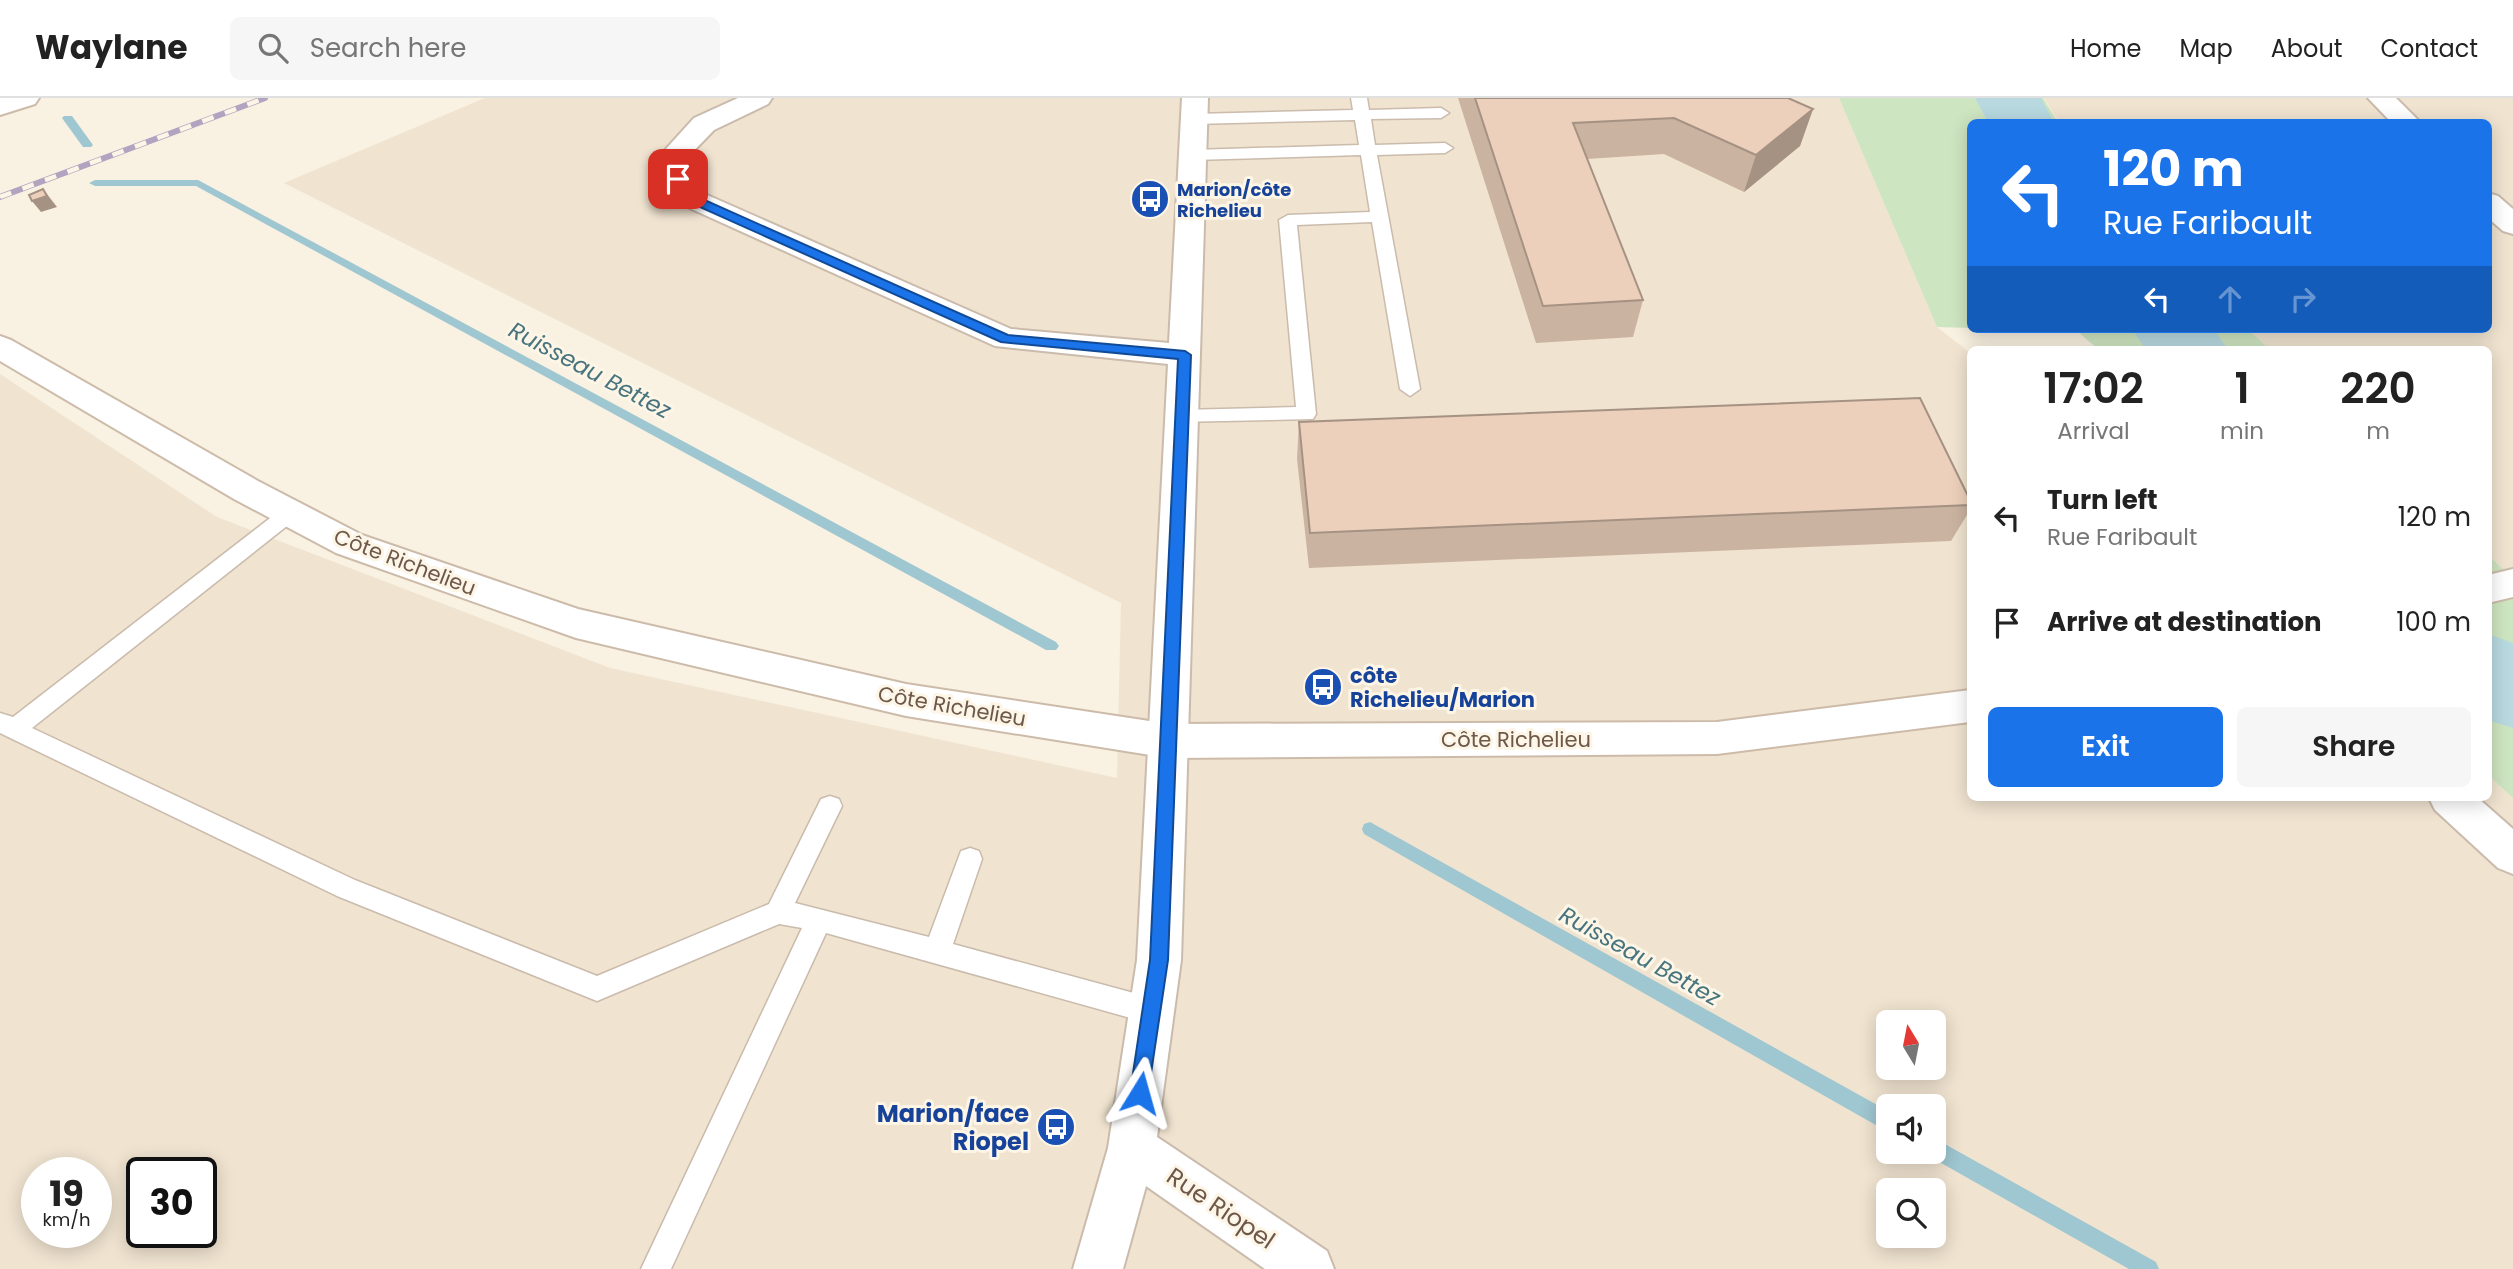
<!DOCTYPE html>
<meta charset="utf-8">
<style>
:root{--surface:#fff;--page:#f6f6f6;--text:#222;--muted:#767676;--line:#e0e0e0;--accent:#1a73e8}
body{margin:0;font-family:Poppins,sans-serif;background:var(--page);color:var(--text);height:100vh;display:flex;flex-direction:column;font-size:26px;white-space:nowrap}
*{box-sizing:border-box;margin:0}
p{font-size:23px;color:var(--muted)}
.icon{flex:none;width:38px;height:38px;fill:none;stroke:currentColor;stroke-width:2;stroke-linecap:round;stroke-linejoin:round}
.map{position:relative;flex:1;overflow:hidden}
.side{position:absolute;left:1967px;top:248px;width:525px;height:455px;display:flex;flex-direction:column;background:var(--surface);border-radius:10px;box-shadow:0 4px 18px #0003}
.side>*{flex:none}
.hud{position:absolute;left:1967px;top:21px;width:525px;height:214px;border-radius:10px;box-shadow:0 4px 18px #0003;background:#1a73e8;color:#fff;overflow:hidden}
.needle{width:46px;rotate:350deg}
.buttons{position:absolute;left:1876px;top:912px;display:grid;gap:14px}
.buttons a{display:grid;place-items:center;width:70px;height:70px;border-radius:10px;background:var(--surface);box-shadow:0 4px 18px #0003;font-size:35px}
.speed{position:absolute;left:21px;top:1059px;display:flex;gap:14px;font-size:35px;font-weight:700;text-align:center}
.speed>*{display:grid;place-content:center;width:91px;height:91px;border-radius:50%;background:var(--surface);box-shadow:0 4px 18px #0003;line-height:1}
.speed small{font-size:18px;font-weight:400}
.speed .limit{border:4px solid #111;border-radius:10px;background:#fff;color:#111}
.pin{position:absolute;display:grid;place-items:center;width:60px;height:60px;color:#fff;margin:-30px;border-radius:14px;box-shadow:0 4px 10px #0006}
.me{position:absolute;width:77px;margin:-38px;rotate:8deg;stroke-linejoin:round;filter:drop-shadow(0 0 5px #0008)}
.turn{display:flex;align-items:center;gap:24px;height:147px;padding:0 21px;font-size:32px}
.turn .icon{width:91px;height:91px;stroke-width:2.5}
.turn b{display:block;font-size:49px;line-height:60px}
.lanes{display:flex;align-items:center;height:66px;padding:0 21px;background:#0003;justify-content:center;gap:35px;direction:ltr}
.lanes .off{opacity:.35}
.eta{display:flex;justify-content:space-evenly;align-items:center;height:119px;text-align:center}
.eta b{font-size:42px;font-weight:600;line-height:49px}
.cta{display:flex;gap:14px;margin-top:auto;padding:14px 21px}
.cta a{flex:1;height:80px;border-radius:10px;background:var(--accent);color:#fff;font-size:28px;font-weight:600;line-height:80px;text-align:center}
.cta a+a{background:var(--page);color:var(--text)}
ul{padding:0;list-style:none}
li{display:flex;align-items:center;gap:21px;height:105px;padding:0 21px}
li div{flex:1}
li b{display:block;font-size:26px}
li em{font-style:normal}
header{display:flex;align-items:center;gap:42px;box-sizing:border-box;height:98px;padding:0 35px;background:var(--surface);border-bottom:2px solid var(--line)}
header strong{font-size:33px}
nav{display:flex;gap:38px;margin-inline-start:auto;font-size:24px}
.search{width:490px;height:63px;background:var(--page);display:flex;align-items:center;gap:18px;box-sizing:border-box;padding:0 24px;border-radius:10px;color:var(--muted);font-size:26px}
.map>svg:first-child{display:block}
.residential{fill:#f0e3d0;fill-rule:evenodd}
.green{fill:#cee5c1}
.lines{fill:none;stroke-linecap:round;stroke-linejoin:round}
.stream{fill:#9fc7d1;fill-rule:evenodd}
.river{fill:#b8d9e0;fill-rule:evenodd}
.lane-casing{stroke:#cabbac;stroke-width:3}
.street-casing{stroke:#cabbac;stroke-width:4}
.secondary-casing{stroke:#cdbbaa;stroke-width:4}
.lane{fill:#fff;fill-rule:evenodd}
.street{fill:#fff;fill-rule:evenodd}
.secondary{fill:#fff;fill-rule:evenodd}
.rail-casing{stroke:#b3a2c0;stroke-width:6}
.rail{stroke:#fdf5e6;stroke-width:4.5;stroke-dasharray:12;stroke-linecap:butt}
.wall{fill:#cbb3a1}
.shaded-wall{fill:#a59283}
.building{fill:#ecd0bb;stroke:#a59283;stroke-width:2}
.route{fill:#1a73e8;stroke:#114b97;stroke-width:2}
.labels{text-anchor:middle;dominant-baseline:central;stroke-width:6;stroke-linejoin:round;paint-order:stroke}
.far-transit-label{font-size:18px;font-weight:bold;fill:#164399;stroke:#fdf5e6;text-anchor:start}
.street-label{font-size:21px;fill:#6d584b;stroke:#fdf5e6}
.transit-label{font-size:21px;font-weight:bold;fill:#164399;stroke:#fdf5e6;text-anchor:start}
.water-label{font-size:23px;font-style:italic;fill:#47747f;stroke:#fdf5e6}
.near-transit-label{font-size:24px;font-weight:bold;fill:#164399;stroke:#fdf5e6;text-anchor:end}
.near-street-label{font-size:24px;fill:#6d584b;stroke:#fdf5e6}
</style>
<header>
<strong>Waylane</strong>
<div class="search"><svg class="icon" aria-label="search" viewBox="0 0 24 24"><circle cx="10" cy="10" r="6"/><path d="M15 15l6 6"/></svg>Search here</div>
<nav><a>Home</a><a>Map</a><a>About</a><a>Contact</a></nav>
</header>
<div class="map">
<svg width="2513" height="1171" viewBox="0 0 2513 1171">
<rect width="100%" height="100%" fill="#f9f1e1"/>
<!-- residential -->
<g class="residential">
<path d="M 485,0 L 1839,0 L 1937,229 L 1970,255 L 1970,700 L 2488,700 L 2489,678 L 2513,700 L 2513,1171 L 0,1171 L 0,276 L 217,419 L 610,570 L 1117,680 L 1121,505 L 284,85 ZM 1888,924 L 1934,924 L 1934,970 L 1888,970 ZM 1888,1008 L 1934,1008 L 1934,1054 L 1888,1054 ZM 37,1074 L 96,1074 L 96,1134 L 37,1134 ZM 142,1074 L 201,1074 L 201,1134 L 142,1134 ZM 1888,1092 L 1934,1092 L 1934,1138 L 1888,1138 Z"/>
<polygon points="2044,0 2513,0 2513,480 2489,458 2488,252 2270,252 2248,231 2488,231 2488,24 2059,24"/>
</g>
<!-- green -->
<g class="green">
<polygon points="1839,0 2043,0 2058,24 1970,24 1970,230 1937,229"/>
<polygon points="2006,231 2248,231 2270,252 2099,252 2077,233"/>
<polygon points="2489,458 2513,480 2513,700 2489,678"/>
</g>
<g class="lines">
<!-- stream -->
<g class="stream">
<polygon points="64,18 72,18 93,47 91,49 83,49 62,20"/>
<polygon points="198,82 1056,544 1059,548 1056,552 1046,552 196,88 95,88 89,85 95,82"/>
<polygon points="1370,724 1888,1013 1888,1034 1364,736 1362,731 1364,726"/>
<polygon points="1934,1040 2156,1164 2159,1171 2129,1171 1927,1057 1926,1054 1934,1054"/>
</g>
<!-- river -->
<g class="river">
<polygon points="1975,0 2041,0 2054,24 1988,24"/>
<polygon points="2132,231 2214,231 2228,252 2146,252"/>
<polygon points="2488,536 2513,545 2513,630 2488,622"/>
</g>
<defs>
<g id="lane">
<polygon points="1351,0 1367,0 1369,12 1441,10 1449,15 1441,20 1371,21 1375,47 1445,45 1453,50 1445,55 1377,57 1420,291 1410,298 1400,291 1372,124 1297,127 1316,316 1313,321 1175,324 1172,319 1182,312 1296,309 1279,122 1288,117 1370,114 1361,57 1193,62 1185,57 1193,52 1359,47 1355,22 1194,26 1186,21 1194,16 1353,12"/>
<polygon points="290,407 297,410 300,415 297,420 32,630 355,782 597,878 769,806 821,701 830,698 839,701 842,708 795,805 929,839 958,761 961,753 970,750 979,753 982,761 953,846 1152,900 1161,904 1165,913 1161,922 1152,926 826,835 671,1171 641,1171 802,830 779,826 597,903 337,798 0,635 0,615 13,619 283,410"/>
</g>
<g id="street">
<polygon points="738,0 772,0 768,6 714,32 683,64 698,93 1011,231 1169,245 1182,0 1208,0 1181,862 1157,1039 1327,1153 1334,1171 1265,1171 1146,1088 1123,1171 1073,1171 1108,1050 1137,862 1168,266 995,248 676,104 655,63 694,20"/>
<polygon points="2368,0 2396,0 2420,24 2391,24"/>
<polygon points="2488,95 2498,98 2513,111 2513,136 2503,133 2488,120"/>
<polygon points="2429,700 2478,700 2513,731 2513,776 2498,770 2435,712"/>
</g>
<g id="secondary">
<polygon points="0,0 39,0 35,6 0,17"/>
<polygon points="0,238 11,242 258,383 362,437 578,511 906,586 1169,626 1717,624 1970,592 1970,624 1717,656 1169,660 906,618 576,540 336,455 234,401 0,263"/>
<polygon points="2513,471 2513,499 2488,505 2488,477"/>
</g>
</defs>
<!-- lane casing -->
<use href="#lane" class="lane-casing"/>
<!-- street casing -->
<use href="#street" class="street-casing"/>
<!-- secondary casing -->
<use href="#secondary" class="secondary-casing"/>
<!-- lane -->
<use href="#lane" class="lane"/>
<!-- street -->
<use href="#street" class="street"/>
<!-- secondary -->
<use href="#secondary" class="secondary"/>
<defs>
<polyline id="rail" points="0,99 265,0"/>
</defs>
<!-- rail casing -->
<use href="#rail" class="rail-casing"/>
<!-- rail -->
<use href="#rail" class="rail"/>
</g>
<!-- wall -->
<g class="wall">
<polygon points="1458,0 1788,0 1813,11 1800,48 1744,94 1664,56 1587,61 1643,202 1633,239 1536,245"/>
<polygon points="1299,324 1970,402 1970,412 1951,443 1309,470 1297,361"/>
</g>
<!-- shaded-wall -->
<g class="shaded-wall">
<polygon points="1813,11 1800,48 1744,94 1756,57"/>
<polygon points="43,91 57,109 41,114 32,103"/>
</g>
<!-- building -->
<g class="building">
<polygon points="1475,0 1788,0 1813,11 1756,57 1674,20 1573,25 1643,202 1543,208"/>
<polygon points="43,91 47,98 32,103 29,97"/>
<polygon points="1920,300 1970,402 1970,407 1310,435 1299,324"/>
</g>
<!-- route -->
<polygon class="route" points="674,78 682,78 691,96 1008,237 1185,253 1191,257 1168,862 1147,1002 1140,1005 1133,1002 1130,995 1150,862 1178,261 1001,244 682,101 672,81"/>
<!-- icons -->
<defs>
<symbol id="bus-disc" viewBox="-11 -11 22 22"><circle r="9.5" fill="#1a4fb4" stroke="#fdf5e6"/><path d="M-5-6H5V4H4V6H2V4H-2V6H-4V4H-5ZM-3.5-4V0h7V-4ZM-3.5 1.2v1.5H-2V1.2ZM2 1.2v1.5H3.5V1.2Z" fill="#fff"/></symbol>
</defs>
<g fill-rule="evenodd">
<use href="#bus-disc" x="1128" y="79" width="44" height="44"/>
<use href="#bus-disc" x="1301" y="567" width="44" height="44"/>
<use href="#bus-disc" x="1034" y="1007" width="44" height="44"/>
</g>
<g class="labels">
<!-- far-transit labels -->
<g class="far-transit-label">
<text x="1177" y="91">Marion/côte<tspan x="1177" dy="21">Richelieu</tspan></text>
</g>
<!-- street labels -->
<g class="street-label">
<text transform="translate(405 464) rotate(21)">Côte Richelieu</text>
<text transform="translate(952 608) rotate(10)">Côte Richelieu</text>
<text x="1516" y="641">Côte Richelieu</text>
</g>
<!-- transit labels -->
<g class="transit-label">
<text x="1350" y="577">côte<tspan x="1350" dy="24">Richelieu/Marion</tspan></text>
</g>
<!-- water labels -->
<g class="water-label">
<text transform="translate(590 272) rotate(28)">Ruisseau Bettez</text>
<text transform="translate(1640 858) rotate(29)">Ruisseau Bettez</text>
</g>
<!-- near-transit labels -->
<g class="near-transit-label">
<text x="1029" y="1015">Marion/face<tspan x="1029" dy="28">Riopel</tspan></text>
</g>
<!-- near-street labels -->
<g class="near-street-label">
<text transform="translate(1221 1110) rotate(34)">Rue Riopel</text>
</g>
</g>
</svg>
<div class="buttons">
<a><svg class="needle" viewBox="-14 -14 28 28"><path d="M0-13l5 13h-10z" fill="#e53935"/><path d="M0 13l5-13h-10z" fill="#767676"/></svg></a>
<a><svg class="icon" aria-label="sound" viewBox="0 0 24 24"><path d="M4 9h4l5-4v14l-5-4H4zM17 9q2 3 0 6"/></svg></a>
<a><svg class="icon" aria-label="search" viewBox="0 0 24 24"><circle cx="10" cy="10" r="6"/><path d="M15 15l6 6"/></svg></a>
</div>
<div class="speed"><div>19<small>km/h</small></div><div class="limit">30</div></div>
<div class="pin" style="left:678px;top:81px;background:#d93025"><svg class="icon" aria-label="arrive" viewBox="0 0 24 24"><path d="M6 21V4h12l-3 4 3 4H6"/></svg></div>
<svg class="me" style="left:1140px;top:995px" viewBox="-20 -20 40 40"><path d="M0-17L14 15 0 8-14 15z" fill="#1a73e8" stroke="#fff" stroke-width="4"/></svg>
<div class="hud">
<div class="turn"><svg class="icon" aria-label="left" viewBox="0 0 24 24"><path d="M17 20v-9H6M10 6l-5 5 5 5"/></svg><div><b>120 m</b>Rue Faribault</div></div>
<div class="lanes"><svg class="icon" aria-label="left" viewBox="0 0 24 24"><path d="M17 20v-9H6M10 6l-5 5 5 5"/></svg><svg class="icon off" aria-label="ahead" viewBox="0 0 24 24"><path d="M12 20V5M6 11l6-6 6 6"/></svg><svg class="icon off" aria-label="right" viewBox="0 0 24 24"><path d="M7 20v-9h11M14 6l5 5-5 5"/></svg></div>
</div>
<section class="side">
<div class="eta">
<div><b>17:02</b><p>Arrival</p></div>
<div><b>1</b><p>min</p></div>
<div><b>220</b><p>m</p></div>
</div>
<ul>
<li><svg class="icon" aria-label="left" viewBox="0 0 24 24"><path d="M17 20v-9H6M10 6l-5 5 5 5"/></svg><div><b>Turn left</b><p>Rue Faribault</p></div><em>120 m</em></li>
<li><svg class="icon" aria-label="arrive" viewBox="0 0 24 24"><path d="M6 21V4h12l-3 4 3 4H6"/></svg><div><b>Arrive at destination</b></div><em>100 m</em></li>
</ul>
<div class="cta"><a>Exit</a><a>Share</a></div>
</section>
</div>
